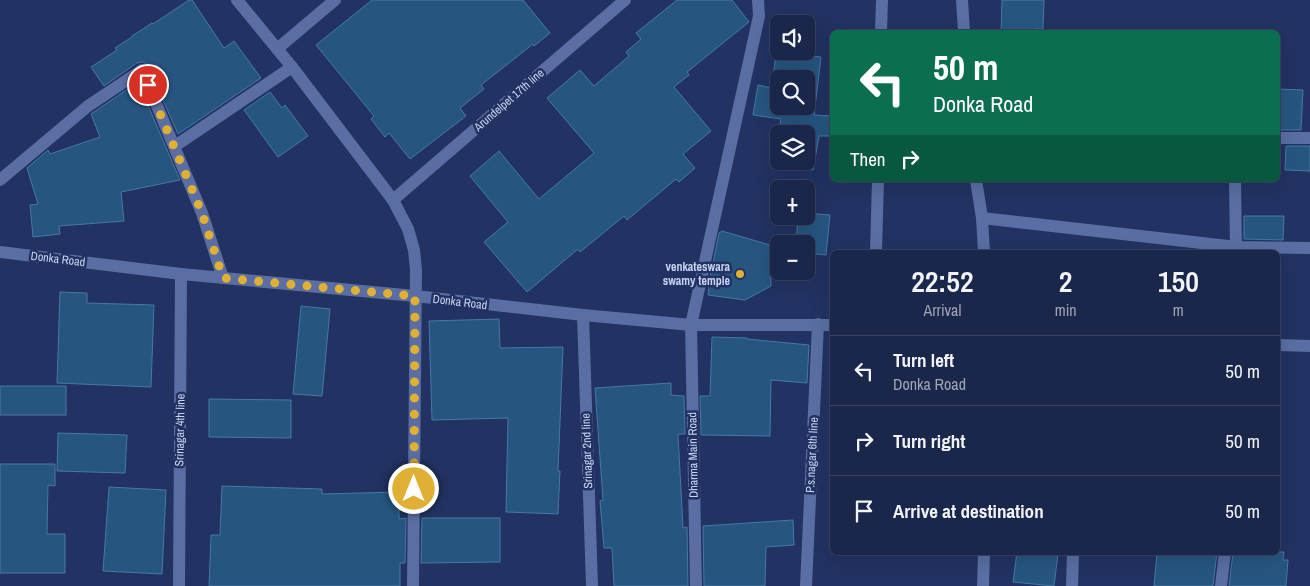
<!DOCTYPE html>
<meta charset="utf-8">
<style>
:root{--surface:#1a264a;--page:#273254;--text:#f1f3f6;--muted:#9fa5b5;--line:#384362}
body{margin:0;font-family:"Archivo Narrow",sans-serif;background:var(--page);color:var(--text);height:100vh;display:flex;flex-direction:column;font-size:19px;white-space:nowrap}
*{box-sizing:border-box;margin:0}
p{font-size:16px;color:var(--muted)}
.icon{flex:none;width:28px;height:28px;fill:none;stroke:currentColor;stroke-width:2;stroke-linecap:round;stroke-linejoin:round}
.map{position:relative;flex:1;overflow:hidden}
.drawer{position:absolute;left:830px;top:250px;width:450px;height:305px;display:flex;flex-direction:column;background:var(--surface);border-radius:8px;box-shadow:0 5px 20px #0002,0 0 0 1px var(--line)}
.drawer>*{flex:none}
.hud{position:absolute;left:830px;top:30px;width:450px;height:152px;border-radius:8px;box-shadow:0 5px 20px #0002,0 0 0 1px var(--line);background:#0b6e4f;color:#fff;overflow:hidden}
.fabs{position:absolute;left:770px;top:15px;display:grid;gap:10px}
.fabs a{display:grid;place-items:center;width:45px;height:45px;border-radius:8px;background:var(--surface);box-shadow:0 5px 20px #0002,0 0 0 1px var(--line);font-size:25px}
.pin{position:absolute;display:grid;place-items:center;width:42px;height:42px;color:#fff;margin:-21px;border:2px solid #fff;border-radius:50%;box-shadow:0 1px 5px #0007}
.me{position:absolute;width:55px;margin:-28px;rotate:0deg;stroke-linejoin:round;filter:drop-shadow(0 0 4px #0008)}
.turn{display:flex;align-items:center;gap:18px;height:105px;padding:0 20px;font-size:22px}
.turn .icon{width:65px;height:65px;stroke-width:2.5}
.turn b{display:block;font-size:35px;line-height:42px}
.then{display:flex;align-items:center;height:48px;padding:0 20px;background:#0003;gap:10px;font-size:19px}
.eta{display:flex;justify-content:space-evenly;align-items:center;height:85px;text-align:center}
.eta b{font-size:30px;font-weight:600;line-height:35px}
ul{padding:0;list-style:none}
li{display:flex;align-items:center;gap:15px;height:70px;padding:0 20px;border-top:1px solid var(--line)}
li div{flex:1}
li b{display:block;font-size:19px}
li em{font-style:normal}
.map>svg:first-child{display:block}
.building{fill:#265680;stroke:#4878a4;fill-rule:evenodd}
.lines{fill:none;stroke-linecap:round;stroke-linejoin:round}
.minor{stroke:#5a6ea3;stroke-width:12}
.route{stroke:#dfb033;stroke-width:9;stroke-dasharray:0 16.2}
.poi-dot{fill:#dfb033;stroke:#223262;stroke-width:2}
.labels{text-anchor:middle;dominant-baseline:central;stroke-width:5;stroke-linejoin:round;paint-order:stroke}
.street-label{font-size:12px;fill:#c8d4f2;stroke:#223262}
.poi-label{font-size:12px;font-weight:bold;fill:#c8d4f2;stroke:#223262;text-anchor:end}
</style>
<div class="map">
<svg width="1310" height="586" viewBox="0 0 1310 586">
<rect width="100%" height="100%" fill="#223262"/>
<!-- building -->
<g class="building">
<polygon points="189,0 192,0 224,48 234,41 261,78 178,134 147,64 143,62 137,63 104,86 91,67 117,50 115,48 132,37 132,36 152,23 153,24"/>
<polygon points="372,0 523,0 550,33 534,46 533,44 481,85 484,89 460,108 466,116 410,159 389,133 385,137 371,119 374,116 316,45"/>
<polygon points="677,0 732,0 749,22 687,72 689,75 674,87 711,131 683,154 695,168 679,182 676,179 627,220 624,216 580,252 578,249 527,292 484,242 508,222 470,176 499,151 539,199 594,153 547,98 580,70 594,86 629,56 626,52 641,39 636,33"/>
<polygon points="1002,0 1044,0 1043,29 1034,29 1034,32 1001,32"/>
<path d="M 776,52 L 821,57 L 814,115 L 832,116 L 832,136 L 819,136 L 813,170 L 773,163 L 781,119 L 753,115 L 758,85 L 772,88 ZM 779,79 L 806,79 L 806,106 L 779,106 ZM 779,134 L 806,134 L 806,161 L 779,161 Z"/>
<polygon points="138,82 180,180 121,192 124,221 59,226 60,234 33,237 30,205 38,204 27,168 48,150 50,154 100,137 91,114"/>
<polygon points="1278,89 1303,90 1301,130 1278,130"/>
<polygon points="270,92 282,108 285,105 308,136 278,157 244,110"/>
<polygon points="1286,146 1310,146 1310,171 1285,170"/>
<polygon points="806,213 830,215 826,255 806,253 806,244 796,244 798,216 806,216"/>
<polygon points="1244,216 1284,216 1283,240 1244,239"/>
<polygon points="722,231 770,245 771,286 745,300 708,295 710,278 719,233"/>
<polygon points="60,292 87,293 87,303 154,305 151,387 57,383"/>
<polygon points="301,306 330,309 322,396 293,394"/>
<polygon points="499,319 500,348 563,347 558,471 560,471 558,514 506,512 508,418 432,420 429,321"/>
<polygon points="712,337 747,338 747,339 809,345 807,383 771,380 770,436 701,435 700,396 710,396"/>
<polygon points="671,383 671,395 684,396 685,434 678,434 683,528 687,527 688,586 614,586 612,548 604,548 600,501 603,500 595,388"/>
<rect x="0" y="386" width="66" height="29"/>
<polygon points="209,399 291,400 291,438 209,437"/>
<polygon points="58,433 127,435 125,473 57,471"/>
<polygon points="0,464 55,464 55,486 48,485 47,534 65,534 65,573 0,573"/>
<polygon points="222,486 322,489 322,494 399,492 399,519 406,518 405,563 400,563 400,586 209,586 211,535 220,535"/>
<polygon points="109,487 166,490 162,574 103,571"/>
<polygon points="422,518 500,518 500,562 421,563"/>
<polygon points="793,520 794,545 766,547 765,586 704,586 703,526"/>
<polygon points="1017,552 1058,554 1054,586 1013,582"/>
<polygon points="1157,552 1217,552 1213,586 1154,586"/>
<polygon points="1233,552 1284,552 1283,560 1288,560 1286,586 1229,586"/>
</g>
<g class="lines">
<!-- minor -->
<g class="minor">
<polyline points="237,0 292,67 393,200 408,229 414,250 416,270 413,586"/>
<polyline points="962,0 964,32"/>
<polyline points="881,32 882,0"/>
<polyline points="277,49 335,0"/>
<polyline points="1278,138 1310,138"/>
<polyline points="175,146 292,67"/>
<polyline points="0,180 88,106 142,70 202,213 223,278"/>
<polyline points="976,180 982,218 984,252"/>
<polyline points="1235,180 1236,252"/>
<polyline points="393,200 625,0"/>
<polyline points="982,218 1237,247 1310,248"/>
<polyline points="0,252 181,274 415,296 583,315 691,325 832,325"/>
<polyline points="876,252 878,180"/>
<polyline points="583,315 592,586"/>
<polyline points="1278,345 1310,346"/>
<polyline points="179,586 181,274"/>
<polyline points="696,586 691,325 759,16 758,0"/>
<polyline points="806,586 818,324"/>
<polyline points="983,586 984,552"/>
<polyline points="1072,586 1073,552"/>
<polyline points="1221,586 1225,552"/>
</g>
</g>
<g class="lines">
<!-- route -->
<polyline class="route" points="148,85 202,213 223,278 415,296 414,489"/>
</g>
<!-- markers -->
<circle class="poi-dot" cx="740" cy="274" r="5"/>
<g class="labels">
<!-- street labels -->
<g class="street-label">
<text transform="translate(509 100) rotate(-41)">Arundelpet 17th line</text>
<text transform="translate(58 259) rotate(7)">Donka Road</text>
<text transform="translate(460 302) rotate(7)">Donka Road</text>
<text transform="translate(180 430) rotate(-89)">Srinagar 4th line</text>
<text transform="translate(587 451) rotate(-92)">Srinagar 2nd line</text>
<text transform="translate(693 455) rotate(-91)">Dharma Main Road</text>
<text transform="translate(812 455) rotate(-87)">P.s.nagar 6th line</text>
</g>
<!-- poi labels -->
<g class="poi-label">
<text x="730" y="267">venkateswara<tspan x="730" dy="14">swamy temple</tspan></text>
</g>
</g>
</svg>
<div class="fabs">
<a><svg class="icon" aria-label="sound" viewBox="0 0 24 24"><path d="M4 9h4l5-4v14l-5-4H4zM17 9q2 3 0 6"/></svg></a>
<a><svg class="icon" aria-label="search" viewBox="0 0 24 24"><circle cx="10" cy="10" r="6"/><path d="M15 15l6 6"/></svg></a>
<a><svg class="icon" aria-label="layers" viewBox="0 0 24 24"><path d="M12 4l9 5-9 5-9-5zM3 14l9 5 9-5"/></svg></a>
<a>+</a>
<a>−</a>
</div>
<div class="pin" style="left:148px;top:85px;background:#d93025"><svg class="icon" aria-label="arrive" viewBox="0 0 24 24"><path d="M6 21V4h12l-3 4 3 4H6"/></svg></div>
<svg class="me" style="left:414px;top:489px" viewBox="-20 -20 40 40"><circle r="17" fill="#dfb033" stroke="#fff" stroke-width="3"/><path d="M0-11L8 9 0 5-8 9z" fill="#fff"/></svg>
<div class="hud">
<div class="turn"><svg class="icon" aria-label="left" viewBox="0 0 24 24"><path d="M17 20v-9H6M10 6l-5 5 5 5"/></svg><div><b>50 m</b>Donka Road</div></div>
<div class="then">Then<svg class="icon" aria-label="right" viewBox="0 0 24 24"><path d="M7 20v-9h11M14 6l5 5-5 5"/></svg></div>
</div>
<section class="drawer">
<div class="eta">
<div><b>22:52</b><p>Arrival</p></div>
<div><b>2</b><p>min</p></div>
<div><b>150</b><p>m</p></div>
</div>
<ul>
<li><svg class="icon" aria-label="left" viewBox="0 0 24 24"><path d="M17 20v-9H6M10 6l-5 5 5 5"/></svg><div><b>Turn left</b><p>Donka Road</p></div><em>50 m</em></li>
<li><svg class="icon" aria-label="right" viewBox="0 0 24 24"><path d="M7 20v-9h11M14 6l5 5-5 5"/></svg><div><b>Turn right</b></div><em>50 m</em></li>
<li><svg class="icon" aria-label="arrive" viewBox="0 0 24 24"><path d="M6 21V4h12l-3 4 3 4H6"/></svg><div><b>Arrive at destination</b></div><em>50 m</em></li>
</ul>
</section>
</div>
